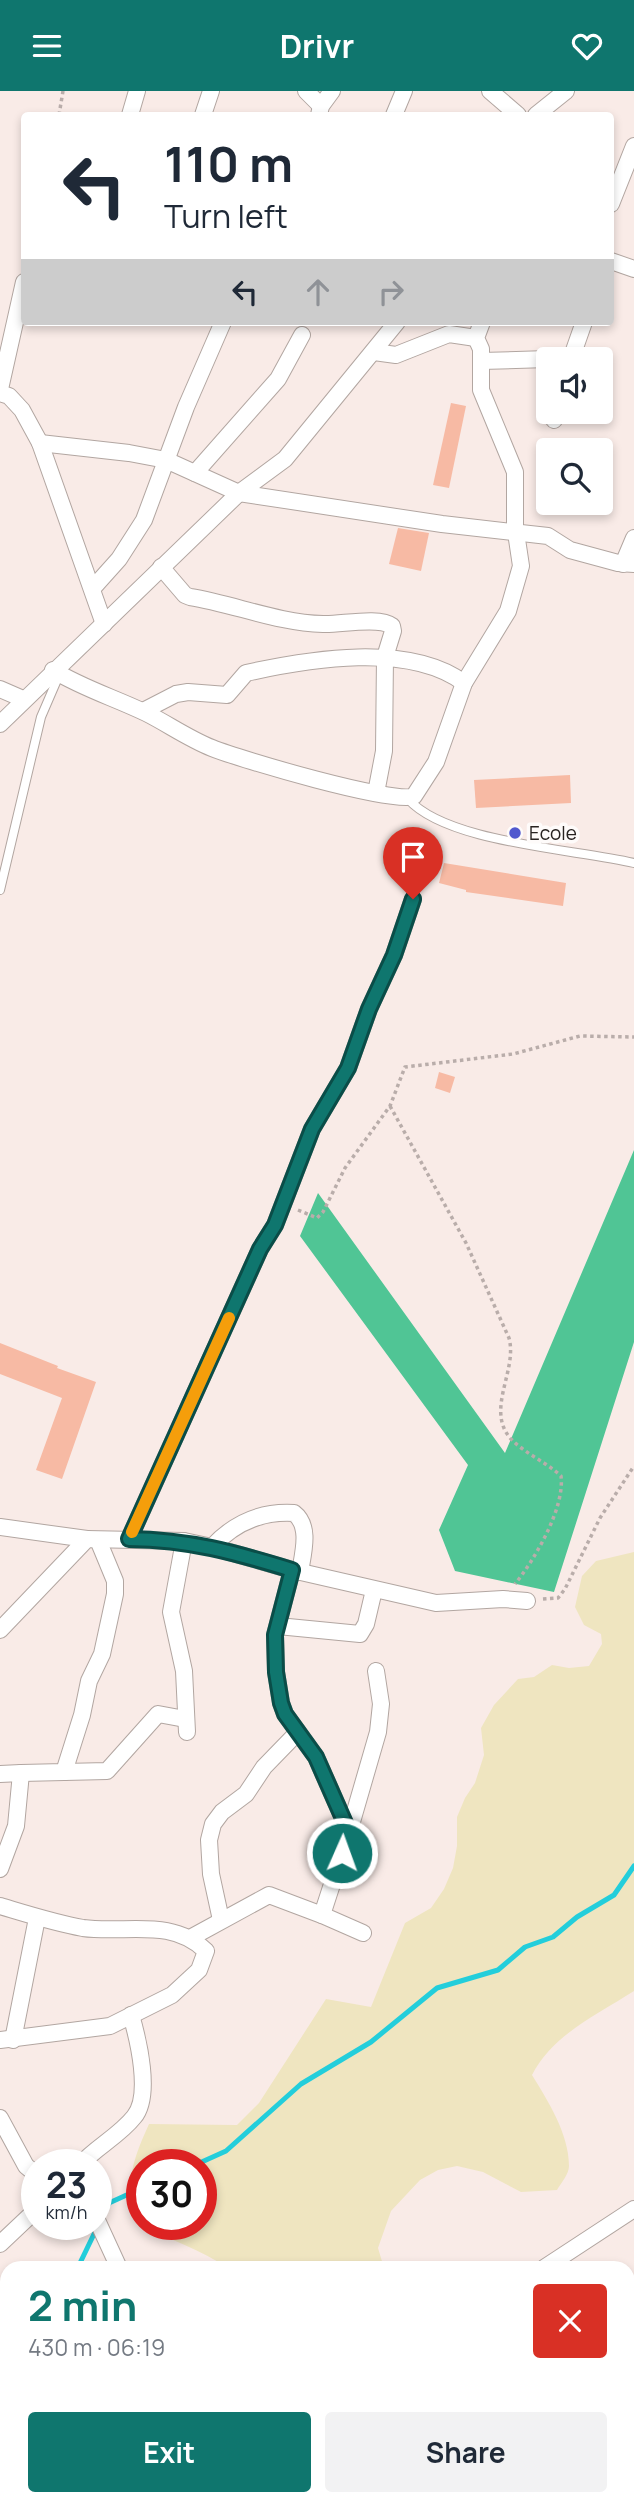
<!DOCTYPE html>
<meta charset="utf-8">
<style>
:root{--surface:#fff;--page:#f2f2f3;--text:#1f2937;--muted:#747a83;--accent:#0f766e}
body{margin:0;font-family:Manrope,sans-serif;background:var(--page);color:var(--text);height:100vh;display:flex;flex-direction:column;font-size:26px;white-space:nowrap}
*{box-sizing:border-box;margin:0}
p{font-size:23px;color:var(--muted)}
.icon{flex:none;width:38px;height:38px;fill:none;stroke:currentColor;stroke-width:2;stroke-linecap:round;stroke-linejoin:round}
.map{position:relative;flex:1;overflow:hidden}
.details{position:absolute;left:0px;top:2170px;width:635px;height:245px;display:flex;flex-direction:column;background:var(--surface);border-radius:21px 21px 0 0;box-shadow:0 4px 10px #0003}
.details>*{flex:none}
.guide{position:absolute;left:21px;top:21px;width:593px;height:214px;border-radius:7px;box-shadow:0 4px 10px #0003;background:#fff;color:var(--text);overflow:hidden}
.buttons{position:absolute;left:536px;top:256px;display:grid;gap:14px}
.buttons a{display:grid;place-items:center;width:77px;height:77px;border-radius:7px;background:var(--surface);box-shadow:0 4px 10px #0003;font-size:35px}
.speed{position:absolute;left:21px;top:2058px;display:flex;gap:14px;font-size:35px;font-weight:700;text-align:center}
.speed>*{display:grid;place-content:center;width:91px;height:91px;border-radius:50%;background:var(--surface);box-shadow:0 4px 10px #0003;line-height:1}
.speed small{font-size:18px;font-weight:400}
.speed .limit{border:10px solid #d22;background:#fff;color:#111}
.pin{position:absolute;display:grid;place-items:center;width:60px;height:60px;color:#fff;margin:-72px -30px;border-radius:50% 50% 50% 0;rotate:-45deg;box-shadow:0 0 7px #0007}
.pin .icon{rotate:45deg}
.me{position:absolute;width:77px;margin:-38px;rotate:2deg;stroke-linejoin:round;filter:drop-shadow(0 0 5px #0008)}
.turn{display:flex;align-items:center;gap:24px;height:147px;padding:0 28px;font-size:32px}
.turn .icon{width:91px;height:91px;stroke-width:2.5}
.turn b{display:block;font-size:49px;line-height:60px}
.lanes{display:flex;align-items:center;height:66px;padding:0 28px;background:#0003;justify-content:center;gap:35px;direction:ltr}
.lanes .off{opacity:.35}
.round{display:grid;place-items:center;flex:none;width:74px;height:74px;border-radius:7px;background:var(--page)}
.head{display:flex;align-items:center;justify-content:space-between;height:119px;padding:0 28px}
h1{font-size:42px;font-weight:700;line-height:52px;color:var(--accent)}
.cta{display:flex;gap:14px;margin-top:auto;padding:14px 28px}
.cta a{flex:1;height:80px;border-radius:7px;background:var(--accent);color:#fff;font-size:28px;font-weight:700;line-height:80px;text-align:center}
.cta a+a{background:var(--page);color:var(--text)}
header{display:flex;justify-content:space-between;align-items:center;height:91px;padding:0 28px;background:var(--accent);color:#fff;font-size:32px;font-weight:700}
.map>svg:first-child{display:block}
.forest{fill:#50c595}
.sand{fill:#efe5c0}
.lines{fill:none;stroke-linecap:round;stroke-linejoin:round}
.stream{stroke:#23cedb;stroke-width:5}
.building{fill:#f7baa4}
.service-casing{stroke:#b2a6a1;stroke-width:10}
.minor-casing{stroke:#b2a6a1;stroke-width:18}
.path{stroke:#b9adaa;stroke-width:3.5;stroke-dasharray:3.5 3.5;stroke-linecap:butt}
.service{stroke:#fff;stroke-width:8}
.minor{stroke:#fff;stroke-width:16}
.route-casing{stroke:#0a4d48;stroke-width:18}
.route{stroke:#0f766e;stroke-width:12}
.slow{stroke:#f59e0b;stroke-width:12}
.poi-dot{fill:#5158ce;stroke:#fefbfa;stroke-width:2.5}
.labels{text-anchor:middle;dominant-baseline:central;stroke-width:7;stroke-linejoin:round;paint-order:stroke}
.poi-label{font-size:19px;fill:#282321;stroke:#fefbfa;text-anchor:start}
</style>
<header><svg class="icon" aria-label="menu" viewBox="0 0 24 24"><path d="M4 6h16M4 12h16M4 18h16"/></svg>Drivr<svg class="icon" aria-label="heart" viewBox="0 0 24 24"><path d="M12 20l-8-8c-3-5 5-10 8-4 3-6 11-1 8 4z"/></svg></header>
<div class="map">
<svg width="634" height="2415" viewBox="0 0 634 2415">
<rect width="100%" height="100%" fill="#f9ebe7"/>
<!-- forest -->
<polygon class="forest" points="634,1059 634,1251 554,1501 455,1480 439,1439 468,1374 300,1145 318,1102 505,1362"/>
<!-- sand -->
<path class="sand" d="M 634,1461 L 634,1900 C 598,1923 552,1944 532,1984 C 548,2010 569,2043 569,2075 C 569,2083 561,2092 557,2099 L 521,2101 L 483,2081 L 457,2075 L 438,2079 L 420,2089 L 391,2120 L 378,2157 L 384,2177 L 227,2177 C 201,2158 170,2150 142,2133 L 201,2133 L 201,2074 L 142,2074 L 141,2133 C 120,2100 134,2066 149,2033 L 237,2034 L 259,2012 L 326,1908 L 371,1916 L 405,1832 L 431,1817 L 444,1798 L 453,1777 L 457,1755 L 457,1726 L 465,1707 L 475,1692 L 484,1664 L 481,1637 L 494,1614 L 518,1588 L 534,1586 L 552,1574 L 569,1577 L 589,1575 L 602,1553 L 601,1543 L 584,1534 L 575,1516 L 582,1485 L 596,1470 Z"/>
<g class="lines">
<!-- stream -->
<g class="stream">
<polyline points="195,2074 226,2060 301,1993 371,1951 437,1897 498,1879 525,1856 553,1846 577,1826 614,1804 634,1775"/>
<polyline points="74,2177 80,2172 109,2112 142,2097"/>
<polyline points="0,2242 7,2235"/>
</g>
</g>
<!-- building -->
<g class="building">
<polygon points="451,312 466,315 449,397 433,394"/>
<polygon points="398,437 429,442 421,480 389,473"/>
<polygon points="570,684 571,712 476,717 474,689"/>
<polygon points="444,772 566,792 563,815 466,801 466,799 439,792"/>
<polygon points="439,981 455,986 450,1002 435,997"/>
<polygon points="0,1252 58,1275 57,1277 96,1291 62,1388 36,1379 62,1307 0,1283"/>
</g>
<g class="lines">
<defs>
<g id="service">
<path d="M 408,708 C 447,752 575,758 634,772"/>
<polyline points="0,799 41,626 60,582"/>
</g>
<g id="minor">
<polyline points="306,0 321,15"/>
<polyline points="490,0 518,24"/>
<polyline points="130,24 137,0"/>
<polyline points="203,24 211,0"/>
<polyline points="319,24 321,15 332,0"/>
<polyline points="394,24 404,0"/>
<polyline points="536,24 566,0"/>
<polyline points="611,113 634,55"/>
<polyline points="611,170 634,178"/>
<polyline points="374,261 396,264 449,243 476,247"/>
<polyline points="571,268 584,231"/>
<polyline points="481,270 548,268"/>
<polyline points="0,298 24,191"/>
<polyline points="0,302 9,305 22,319 40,352 104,533"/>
<polyline points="554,329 556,320"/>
<polyline points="40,352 129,362 166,369 239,402 442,433 548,445 570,459 618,472 634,473"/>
<polyline points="195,382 278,288 302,244"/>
<polyline points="623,473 634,447"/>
<path d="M 161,476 L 185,504 L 190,506 C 234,513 278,532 323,533 C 340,534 379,525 392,535 L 393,540 L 385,566 L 384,660 L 376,702"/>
<polyline points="93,497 119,468 144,429 186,316 223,231"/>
<path d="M 53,579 C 82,597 115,607 146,622 C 168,633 189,648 212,657 C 239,668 395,714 414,705 L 436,671 L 464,592 L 508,520 L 521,475 L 515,435 L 515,381 L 481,299 L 481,258 L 476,247 L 482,231"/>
<polyline points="0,598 23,608"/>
<path d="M 143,620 L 176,603 L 188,601 L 227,604 L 246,582 C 309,568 409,551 464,592"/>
<polyline points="0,633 239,402 285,368 397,231"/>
<polyline points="0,1436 87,1448"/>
<polyline points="129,1448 260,1158 275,1134 312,1038 348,977 369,918 394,864 413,808"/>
<polyline points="184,1450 171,1521 184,1580 187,1641"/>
<path d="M 212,1456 C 234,1432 261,1420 294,1422 C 311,1435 303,1462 300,1481"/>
<polyline points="292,1479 275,1544 276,1581 281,1612 285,1623 316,1666 349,1741 322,1824 363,1842"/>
<polyline points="278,1535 360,1543 366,1533 374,1499"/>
<polyline points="0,1539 87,1448 184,1450 212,1456 292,1479 436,1512 503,1508 527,1510"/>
<polyline points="64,1681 107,1680 158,1623 185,1628"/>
<polyline points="21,1682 64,1681 82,1624 89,1590 102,1563 115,1503 115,1490 98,1449"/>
<polyline points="0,1683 21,1682 16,1735 0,1778"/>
<polyline points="349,1741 378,1641 381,1613 376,1580"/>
<path d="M 0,1815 C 27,1823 55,1832 83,1837 C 126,1843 171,1826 206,1860 L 199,1879 L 172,1904 L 110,1935 L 0,1949"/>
<polyline points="221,1829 211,1783 209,1749 213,1733 222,1721 246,1703 264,1676 298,1641"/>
<polyline points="192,1846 269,1804 322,1824"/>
<polyline points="13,1949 37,1827"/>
<polyline points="0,2027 26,2075 37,2084"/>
<path d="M 80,2074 C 96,2056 119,2045 134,2026 C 152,2005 138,1948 131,1924"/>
<polyline points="96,2127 119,2177"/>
<polyline points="0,2153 37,2118"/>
<polyline points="544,2177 634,2118"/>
<polyline points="628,2331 634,2327"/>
<polyline points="481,2408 483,2415"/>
<polyline points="197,2415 206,2408"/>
<polyline points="496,2415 507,2408"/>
</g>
</defs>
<!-- service casing -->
<use href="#service" class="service-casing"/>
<!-- minor casing -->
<use href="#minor" class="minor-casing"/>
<!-- path -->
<g class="path">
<polyline points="59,24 63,0"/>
<path d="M 390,1015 L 466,1152 L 509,1247 C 518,1280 484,1320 512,1349 C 526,1363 546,1371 561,1385 C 565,1417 535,1468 515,1493"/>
<polyline points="298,1119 317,1127 323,1121 345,1077 390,1015 405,976 513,963 580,945 634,946"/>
<polyline points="543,1508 558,1507 565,1498 600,1427 634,1375"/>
</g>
<!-- service -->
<use href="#service" class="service"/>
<!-- minor -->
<use href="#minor" class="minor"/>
</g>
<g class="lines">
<defs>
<path id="route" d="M 342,1762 L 349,1741 L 316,1666 L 285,1623 L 281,1612 L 276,1581 L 275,1544 L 292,1479 C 233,1461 191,1449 129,1448 L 260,1158 L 275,1134 L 312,1038 L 348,977 L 369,918 L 394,864 L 413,808"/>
</defs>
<!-- route casing -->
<use href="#route" class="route-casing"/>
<!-- route -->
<use href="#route" class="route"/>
<!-- slow -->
<polyline class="slow" points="132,1441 229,1227"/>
</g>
<!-- markers -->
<circle class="poi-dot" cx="515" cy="742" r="7"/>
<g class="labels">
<!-- poi labels -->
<g class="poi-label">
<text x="529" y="742">Ecole</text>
</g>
</g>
</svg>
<div class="buttons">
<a><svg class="icon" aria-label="sound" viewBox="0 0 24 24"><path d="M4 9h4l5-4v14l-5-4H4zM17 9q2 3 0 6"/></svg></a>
<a><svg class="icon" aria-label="search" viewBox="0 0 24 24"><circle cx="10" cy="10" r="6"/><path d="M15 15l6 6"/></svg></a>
</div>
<div class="speed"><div>23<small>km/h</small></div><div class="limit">30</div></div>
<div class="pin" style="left:413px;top:808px;background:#d93025"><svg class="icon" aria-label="arrive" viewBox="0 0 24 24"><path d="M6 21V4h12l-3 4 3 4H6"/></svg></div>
<svg class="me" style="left:342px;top:1762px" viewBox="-20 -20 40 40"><circle r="17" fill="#0f766e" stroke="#fff" stroke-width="3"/><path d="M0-11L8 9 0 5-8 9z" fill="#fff"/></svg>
<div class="guide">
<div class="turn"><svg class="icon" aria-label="left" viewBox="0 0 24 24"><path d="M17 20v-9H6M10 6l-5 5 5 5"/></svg><div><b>110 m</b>Turn left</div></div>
<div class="lanes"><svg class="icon" aria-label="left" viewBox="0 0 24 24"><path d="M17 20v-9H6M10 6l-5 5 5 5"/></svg><svg class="icon off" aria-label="ahead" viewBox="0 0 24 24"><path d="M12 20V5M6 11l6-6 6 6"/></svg><svg class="icon off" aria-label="right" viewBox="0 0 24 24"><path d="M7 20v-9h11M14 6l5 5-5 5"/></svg></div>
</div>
<section class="details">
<div class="head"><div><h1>2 min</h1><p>430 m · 06:19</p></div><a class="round" style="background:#d93025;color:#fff"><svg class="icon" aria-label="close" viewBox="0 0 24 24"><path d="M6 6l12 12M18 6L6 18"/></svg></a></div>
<div class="cta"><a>Exit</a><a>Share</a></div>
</section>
</div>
